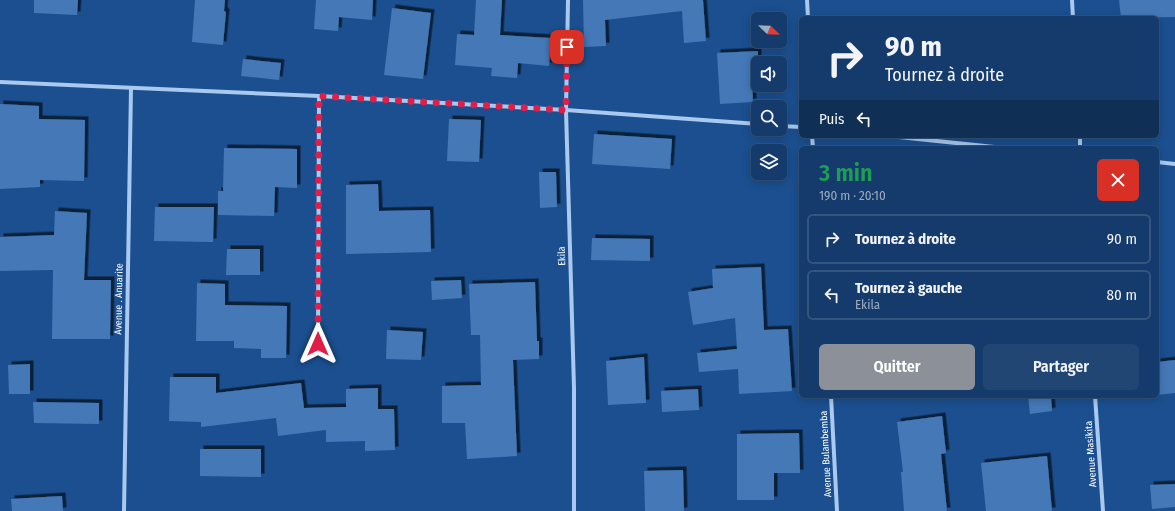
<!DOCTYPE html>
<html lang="fr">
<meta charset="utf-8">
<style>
:root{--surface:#143b6b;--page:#214673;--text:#f1f3f6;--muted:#9dadc1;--line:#33557e;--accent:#8c9099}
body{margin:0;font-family:"Fira Sans Condensed",sans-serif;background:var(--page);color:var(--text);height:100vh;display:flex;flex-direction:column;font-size:15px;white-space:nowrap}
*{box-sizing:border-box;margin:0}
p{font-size:13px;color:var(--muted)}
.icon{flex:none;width:22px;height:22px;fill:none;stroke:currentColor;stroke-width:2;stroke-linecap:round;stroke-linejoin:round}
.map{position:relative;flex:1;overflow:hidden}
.side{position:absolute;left:799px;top:146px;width:360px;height:252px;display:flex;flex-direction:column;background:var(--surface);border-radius:6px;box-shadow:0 2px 10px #0003,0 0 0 1px var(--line)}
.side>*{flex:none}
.guide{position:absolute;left:799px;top:16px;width:360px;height:122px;border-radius:6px;box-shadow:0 2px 10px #0003,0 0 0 1px var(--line);background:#143b6b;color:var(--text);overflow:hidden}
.needle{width:26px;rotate:113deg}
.fabs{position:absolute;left:751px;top:12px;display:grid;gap:8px}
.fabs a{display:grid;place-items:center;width:36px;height:36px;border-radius:6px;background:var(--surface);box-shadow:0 2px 10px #0003,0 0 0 1px var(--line);font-size:20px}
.pin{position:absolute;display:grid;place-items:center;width:34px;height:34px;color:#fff;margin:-17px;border-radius:8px;box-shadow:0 2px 6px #0006}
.me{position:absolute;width:44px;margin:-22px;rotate:0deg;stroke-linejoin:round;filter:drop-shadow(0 0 3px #0008)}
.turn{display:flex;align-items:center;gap:14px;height:84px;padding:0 20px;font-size:18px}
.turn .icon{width:52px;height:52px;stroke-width:2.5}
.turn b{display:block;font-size:28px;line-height:34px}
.then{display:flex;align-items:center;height:38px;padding:0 20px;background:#0003;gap:8px;font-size:15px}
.round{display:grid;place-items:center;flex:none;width:42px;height:42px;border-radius:6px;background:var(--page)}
.head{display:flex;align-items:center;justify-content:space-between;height:68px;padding:0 20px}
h1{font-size:24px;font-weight:600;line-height:30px;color:#1e9e55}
.primary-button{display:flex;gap:8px;margin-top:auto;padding:8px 20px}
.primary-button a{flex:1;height:46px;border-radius:6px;background:var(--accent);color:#fff;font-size:16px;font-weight:600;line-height:46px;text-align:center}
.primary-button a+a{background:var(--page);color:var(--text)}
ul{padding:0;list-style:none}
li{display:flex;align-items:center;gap:12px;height:50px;margin:0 8px 6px;padding:0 12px;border:2px solid var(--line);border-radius:6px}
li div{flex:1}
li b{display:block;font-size:15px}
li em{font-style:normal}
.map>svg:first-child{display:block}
.building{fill:#4478b7;filter:url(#shadow)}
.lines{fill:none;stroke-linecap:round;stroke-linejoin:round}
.minor{stroke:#a9c9ee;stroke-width:4}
.route{stroke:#e11d48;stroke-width:7;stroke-dasharray:0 12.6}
.labels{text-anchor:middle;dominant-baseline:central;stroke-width:3;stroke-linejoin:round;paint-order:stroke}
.street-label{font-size:10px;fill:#fff;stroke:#1b4f8f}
</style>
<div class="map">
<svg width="1175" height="511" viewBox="0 0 1175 511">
<defs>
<filter id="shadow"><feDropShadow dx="3.5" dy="-3.5" stdDeviation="0" flood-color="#0009"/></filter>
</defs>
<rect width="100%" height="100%" fill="#1b4f8f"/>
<!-- building -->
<g class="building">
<polygon points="34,0 78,0 77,15 34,13"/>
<polygon points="195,0 225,0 224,11 226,12 223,45 192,42"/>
<polygon points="316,0 373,0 372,20 339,17 338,31 314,29"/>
<polygon points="476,0 502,0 500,35 551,38 549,66 518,63 517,78 491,76 492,68 455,65 457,34 474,35"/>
<polygon points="583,0 703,0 706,41 684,43 682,11 605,20 606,46 584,47"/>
<polygon points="1119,0 1175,0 1175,17 1121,18"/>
<polygon points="392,8 431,13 423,79 384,75"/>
<polygon points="758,51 758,78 752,78 753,102 720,104 717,53"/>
<polygon points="243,59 281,63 279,80 241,76"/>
<polygon points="0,104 39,106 39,119 85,120 84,181 40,180 40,187 0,189"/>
<polygon points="449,119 481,120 479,162 447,161"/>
<polygon points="594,134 672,139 670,169 592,164"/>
<polygon points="224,148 297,149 297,188 275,187 274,216 218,215 218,191 223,191"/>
<polygon points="539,172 556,172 557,207 540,208"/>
<polygon points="378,184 379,211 430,210 431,252 346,254 346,185"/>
<polygon points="155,207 214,207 213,242 154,241"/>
<polygon points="55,211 87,213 84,280 111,280 110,339 52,339 53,270 0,271 0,237 54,235"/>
<polygon points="592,238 650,239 650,261 591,260"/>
<polygon points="227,249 260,249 260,275 226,275"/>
<polygon points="761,267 764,330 788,329 792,391 739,394 738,369 699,372 697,353 737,349 735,318 693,325 688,292 713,288 712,269"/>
<polygon points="461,280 462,298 432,300 431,281"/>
<polygon points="535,282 537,341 539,341 539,359 513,360 517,456 467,459 465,423 442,423 442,386 481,385 480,335 471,335 469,284"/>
<polygon points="197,283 225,284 225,305 287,306 286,358 261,358 261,349 234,348 234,341 196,341"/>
<polygon points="387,330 423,332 421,360 386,359"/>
<polygon points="644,357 646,403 608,405 606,361"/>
<polygon points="1175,360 1175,393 1157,395 1157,362"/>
<polygon points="30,364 30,394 9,394 8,365"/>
<polygon points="170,377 216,377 216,393 301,383 304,408 346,407 346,389 378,388 378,409 394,409 395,450 365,451 365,441 326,442 326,430 278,436 276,418 201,427 201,422 169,421"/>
<polygon points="698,389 699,410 662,412 661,391"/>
<polygon points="1028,396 1051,396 1052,411 1030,414"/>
<polygon points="33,402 99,403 99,424 34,423"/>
<polygon points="942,416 946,453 941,454 947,511 904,511 901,472 903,472 897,422"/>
<polygon points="799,433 800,473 774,473 774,500 737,500 737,434"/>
<polygon points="200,449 261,449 261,477 200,476"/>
<polygon points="1047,456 1052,511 986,511 981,463"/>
<polygon points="683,470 684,511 645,511 644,471"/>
<polygon points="1175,484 1175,507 1152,509 1150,485"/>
<polygon points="62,496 63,511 12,511 11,499"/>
</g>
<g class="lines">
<!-- minor -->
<g class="minor">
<polyline points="568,0 566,110 574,388 574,511"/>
<polyline points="807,0 808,18"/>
<polyline points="1072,0 1073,18"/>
<polyline points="0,82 319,96 566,110 758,124"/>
<polyline points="780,126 801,127"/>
<polyline points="812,136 813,148"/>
<polyline points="889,136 1004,148"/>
<polyline points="1080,136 1080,148"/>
<polyline points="1157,162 1175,164"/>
<polyline points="318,344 319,96"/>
<polyline points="831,396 837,511"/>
<polyline points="1095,396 1103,511"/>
<polyline points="124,511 131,88"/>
</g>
</g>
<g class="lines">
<!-- route -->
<polyline class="route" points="318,344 319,96 566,110 567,47"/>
</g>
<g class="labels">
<!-- street labels -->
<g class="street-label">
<text transform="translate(562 256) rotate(-92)">Ekila</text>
<text transform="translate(119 299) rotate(-89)">Avenue . Anuarite</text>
<text transform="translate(826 454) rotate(-93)">Avenue Bulambemba</text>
<text transform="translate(1091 454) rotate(-94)">Avenue Masikita</text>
</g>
</g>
</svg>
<div class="fabs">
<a><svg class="needle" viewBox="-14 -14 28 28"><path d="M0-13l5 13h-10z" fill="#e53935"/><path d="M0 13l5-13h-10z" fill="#9dadc1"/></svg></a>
<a><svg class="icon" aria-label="sound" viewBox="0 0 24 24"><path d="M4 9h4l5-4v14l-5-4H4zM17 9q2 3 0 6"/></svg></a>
<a><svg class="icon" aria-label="search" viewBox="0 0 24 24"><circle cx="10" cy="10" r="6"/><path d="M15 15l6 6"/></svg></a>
<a><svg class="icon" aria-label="layers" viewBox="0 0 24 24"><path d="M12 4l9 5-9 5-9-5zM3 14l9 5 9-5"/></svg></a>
</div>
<div class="pin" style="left:567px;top:47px;background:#d93025"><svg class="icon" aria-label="arrive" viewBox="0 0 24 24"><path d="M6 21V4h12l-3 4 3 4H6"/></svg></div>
<svg class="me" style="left:318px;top:344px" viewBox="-20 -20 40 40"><path d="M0-17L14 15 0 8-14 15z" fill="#e11d48" stroke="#fff" stroke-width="4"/></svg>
<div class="guide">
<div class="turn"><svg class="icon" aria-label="right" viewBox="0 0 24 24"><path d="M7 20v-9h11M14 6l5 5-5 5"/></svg><div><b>90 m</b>Tournez à droite</div></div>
<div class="then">Puis<svg class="icon" aria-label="left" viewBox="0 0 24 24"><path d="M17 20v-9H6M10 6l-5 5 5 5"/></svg></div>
</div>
<section class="side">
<div class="head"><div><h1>3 min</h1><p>190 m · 20:10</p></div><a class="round" style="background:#d93025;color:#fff"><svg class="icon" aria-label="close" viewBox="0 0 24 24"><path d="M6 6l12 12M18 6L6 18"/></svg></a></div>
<ul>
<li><svg class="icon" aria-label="right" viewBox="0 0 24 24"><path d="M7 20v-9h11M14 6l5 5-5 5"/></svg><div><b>Tournez à droite</b></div><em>90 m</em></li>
<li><svg class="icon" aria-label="left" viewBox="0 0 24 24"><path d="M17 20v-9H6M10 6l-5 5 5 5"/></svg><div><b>Tournez à gauche</b><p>Ekila</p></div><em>80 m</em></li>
</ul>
<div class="primary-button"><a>Quitter</a><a>Partager</a></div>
</section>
</div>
